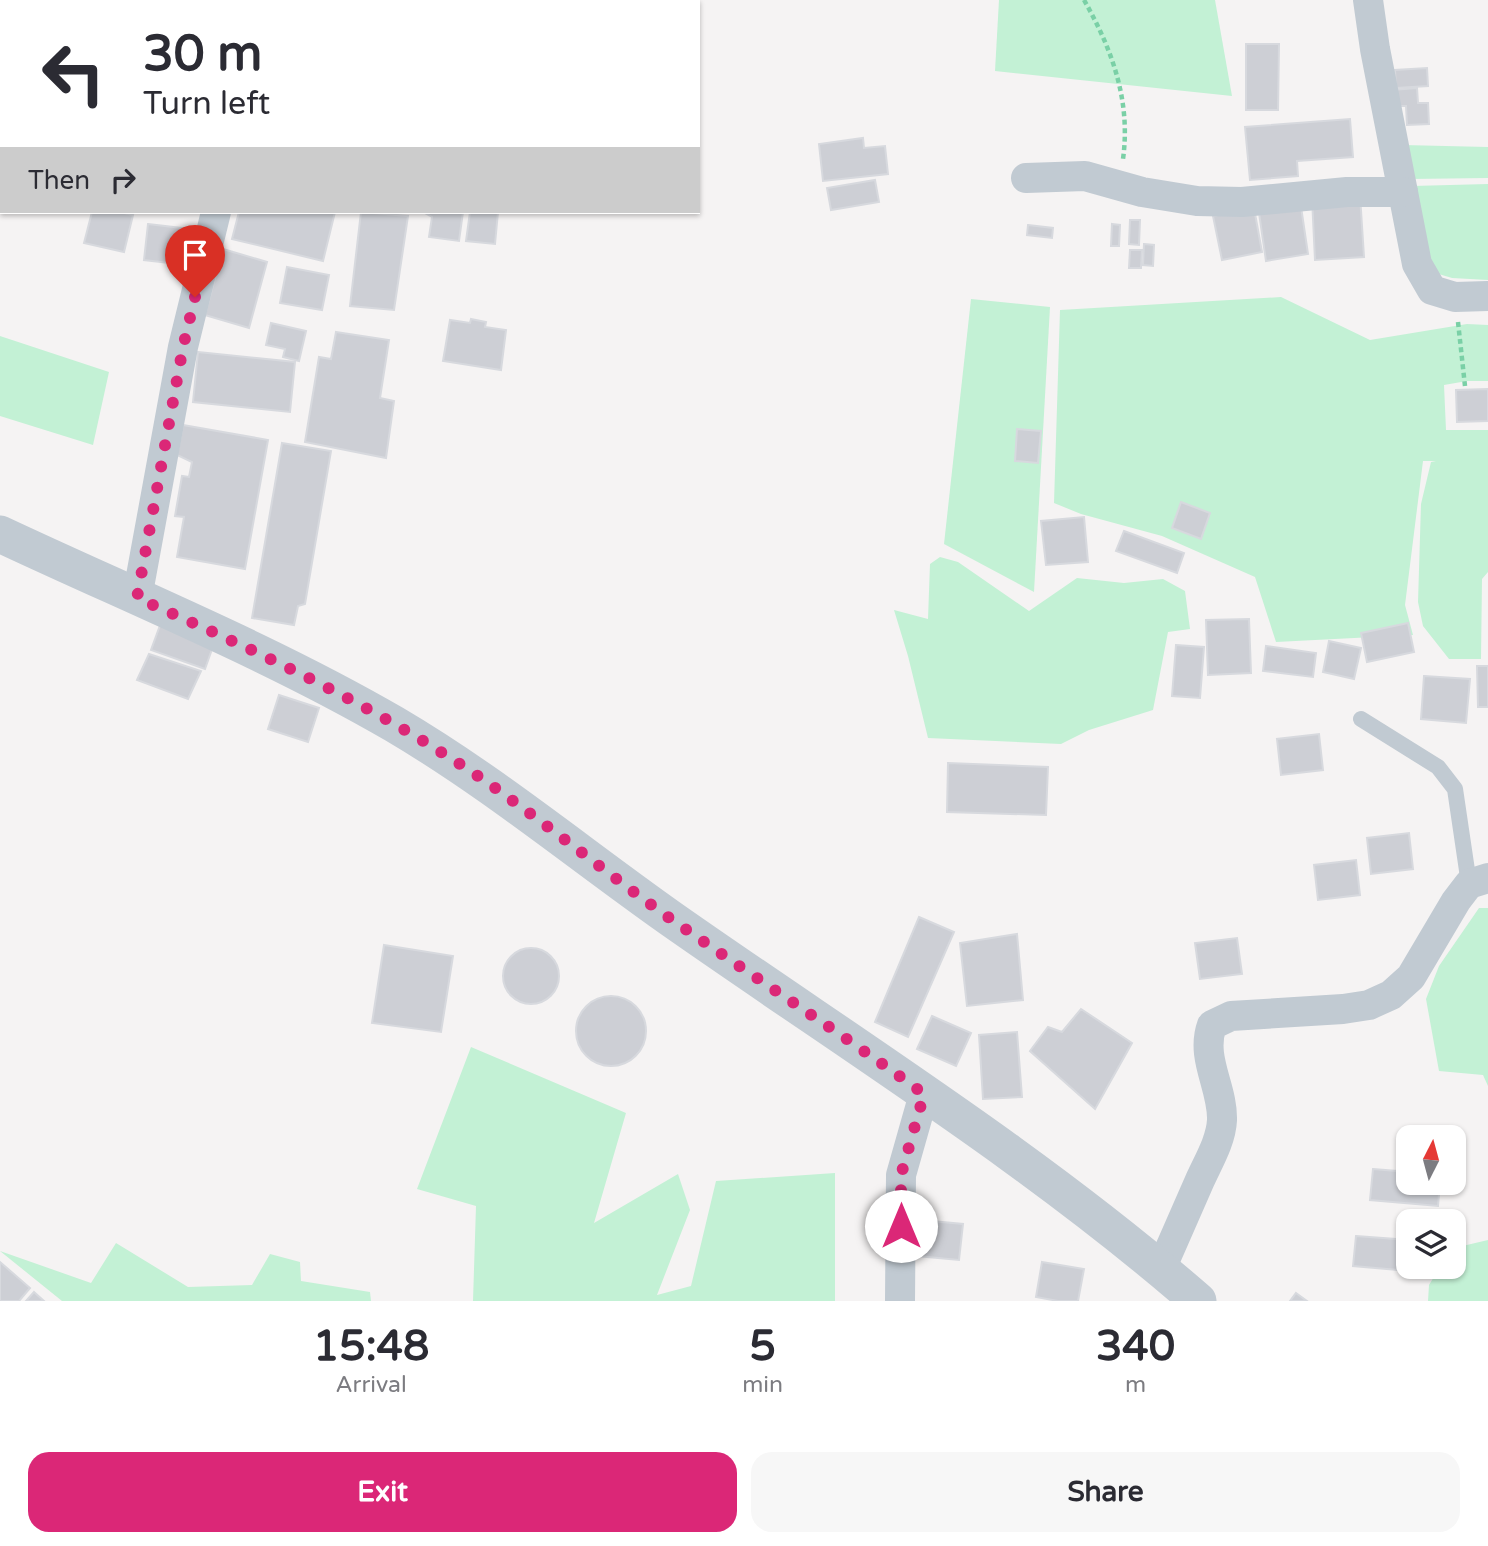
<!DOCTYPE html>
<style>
:root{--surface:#fff;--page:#f7f7f7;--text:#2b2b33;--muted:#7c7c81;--accent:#db2777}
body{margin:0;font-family:"Varela Round",sans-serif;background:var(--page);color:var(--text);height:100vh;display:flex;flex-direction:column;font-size:26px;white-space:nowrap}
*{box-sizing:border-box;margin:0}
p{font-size:23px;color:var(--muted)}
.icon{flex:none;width:38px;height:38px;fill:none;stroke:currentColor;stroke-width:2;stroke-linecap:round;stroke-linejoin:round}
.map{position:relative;height:1301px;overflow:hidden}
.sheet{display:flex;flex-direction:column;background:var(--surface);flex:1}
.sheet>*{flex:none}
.hud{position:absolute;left:0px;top:0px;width:700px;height:214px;box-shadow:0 2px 5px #0004;background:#fff;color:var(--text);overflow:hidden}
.needle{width:46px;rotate:6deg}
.tools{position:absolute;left:1396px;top:1125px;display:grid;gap:14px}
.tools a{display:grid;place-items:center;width:70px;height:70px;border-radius:14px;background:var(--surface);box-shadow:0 2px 5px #0004;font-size:35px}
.pin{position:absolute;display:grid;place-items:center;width:60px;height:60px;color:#fff;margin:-72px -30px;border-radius:50% 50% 50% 0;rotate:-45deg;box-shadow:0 0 7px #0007}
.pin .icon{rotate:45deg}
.me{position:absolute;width:77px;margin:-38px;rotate:0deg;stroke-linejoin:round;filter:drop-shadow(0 0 5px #0008)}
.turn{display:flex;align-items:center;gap:24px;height:147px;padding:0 28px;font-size:32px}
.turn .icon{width:91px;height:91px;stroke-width:2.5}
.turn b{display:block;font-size:49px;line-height:60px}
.then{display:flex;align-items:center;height:66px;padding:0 28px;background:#0003;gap:14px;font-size:26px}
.eta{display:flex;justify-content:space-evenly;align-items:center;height:119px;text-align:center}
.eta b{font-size:42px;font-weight:700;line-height:49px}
.cta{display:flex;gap:14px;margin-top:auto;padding:14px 28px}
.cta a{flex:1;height:80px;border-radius:21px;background:var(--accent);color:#fff;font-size:28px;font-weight:700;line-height:80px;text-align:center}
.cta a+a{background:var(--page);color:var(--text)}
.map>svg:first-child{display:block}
.green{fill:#c3f1d5}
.building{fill:#cdcfd5;stroke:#d7d9de;stroke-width:2}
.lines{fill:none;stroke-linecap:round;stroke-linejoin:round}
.path{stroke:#7ad0a6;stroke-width:4.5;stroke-dasharray:5 3.5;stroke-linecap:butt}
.service{stroke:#c1cad2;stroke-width:16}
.minor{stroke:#c1cad2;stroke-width:30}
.tertiary{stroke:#c1cad2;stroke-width:37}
.route{stroke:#db2777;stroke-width:12;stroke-dasharray:0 21.6}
</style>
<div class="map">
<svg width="1488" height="1301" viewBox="0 0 1488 1301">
<rect width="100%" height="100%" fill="#f5f3f3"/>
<!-- green -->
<g class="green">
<polygon points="999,0 1215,0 1232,96 995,71"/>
<polygon points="1403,145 1488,147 1488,178 1410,179"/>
<polygon points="1488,184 1488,280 1452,278 1432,272 1412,186"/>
<polygon points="1281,297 1370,340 1467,324 1488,325 1488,381 1467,381 1444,385 1446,430 1488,430 1488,572 1482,579 1481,659 1449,659 1423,626 1418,602 1421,504 1431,462 1436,461 1423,461 1405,605 1413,635 1276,642 1255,577 1162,536 1081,514 1054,503 1060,310"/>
<polygon points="971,299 1050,307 1034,592 944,544"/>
<polygon points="0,336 109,372 93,445 0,416"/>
<polygon points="940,557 958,562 1029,611 1077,578 1124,583 1163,579 1185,591 1190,629 1168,632 1153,710 1089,730 1061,744 928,738 908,656 894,610 928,619 930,564"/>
<polygon points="1479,908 1488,908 1488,1086 1483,1075 1439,1071 1426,999 1439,966"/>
<polygon points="471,1047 626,1113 594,1223 678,1174 690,1210 657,1295 691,1286 716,1181 835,1173 835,1301 473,1301 476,1206 417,1189"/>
<polygon points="1488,1240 1488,1301 1428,1301 1429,1285 1440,1267 1454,1267 1454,1248"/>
<polygon points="116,1243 188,1287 252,1285 270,1254 300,1262 301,1281 370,1292 371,1301 62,1301 0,1251 91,1283"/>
</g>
<!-- building -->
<g class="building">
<polygon points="90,0 135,0 90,2"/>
<polygon points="322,0 367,0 321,2"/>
<polygon points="1246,44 1279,44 1278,110 1246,110"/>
<polygon points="1427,68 1428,86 1396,88 1395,70"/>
<polygon points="1417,88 1418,103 1428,103 1429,124 1407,125 1406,106 1392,106 1391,90"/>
<polygon points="1350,119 1353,157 1297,161 1298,176 1250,180 1245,127"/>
<polygon points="863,138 864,148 885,146 888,174 823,181 819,144"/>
<polygon points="875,180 879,202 831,210 827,188"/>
<polygon points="1360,195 1364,257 1315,260 1312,198"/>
<polygon points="1300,200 1308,254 1266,261 1258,206"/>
<polygon points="1254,208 1262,252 1222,260 1213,216"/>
<polygon points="92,212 120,212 133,215 124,252 84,243"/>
<polygon points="239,212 335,212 323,261 232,239"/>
<polygon points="361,212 408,216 394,310 350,306"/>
<polygon points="423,212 463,212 459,241 429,237 432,217"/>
<polygon points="470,212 498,212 495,244 466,241"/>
<polygon points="1130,220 1140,220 1139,245 1129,244"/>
<polygon points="148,224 190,229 186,265 144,260"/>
<polygon points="1112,224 1120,225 1119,246 1111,246"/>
<polygon points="1028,225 1053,228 1052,238 1027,235"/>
<polygon points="1144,244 1154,245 1153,266 1143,265"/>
<polygon points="223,249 267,262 249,328 205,315"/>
<polygon points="1130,250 1142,250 1141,268 1129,268"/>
<polygon points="287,267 329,275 322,310 280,303"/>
<polygon points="471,319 486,322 485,327 506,330 501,370 443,361 450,320 470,323"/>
<polygon points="271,323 306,331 299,361 283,357 285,349 266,345"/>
<polygon points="336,332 389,340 380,398 394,401 386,458 305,442 319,357 331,359"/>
<polygon points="198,352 295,362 290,412 193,402"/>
<polygon points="1488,389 1488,421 1457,422 1456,390"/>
<polygon points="183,425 268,440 245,569 177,557 184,517 175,516 182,476 189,477 192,462 177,455"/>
<polygon points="1017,429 1041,431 1038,463 1015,461"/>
<polygon points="282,443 331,451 305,604 298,606 294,625 252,618"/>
<polygon points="1181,502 1210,513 1201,539 1172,528"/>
<polygon points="1084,517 1088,562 1046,565 1041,521"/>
<polygon points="1124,531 1184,553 1177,573 1116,551"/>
<polygon points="1249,619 1251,673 1208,675 1206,620"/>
<polygon points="162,620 216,638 205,669 151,650"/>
<polygon points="1408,623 1414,652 1367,662 1361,633"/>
<polygon points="1329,641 1361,648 1354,679 1323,672"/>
<polygon points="1176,645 1204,647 1200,698 1172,696"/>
<polygon points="1266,646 1316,653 1313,677 1263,671"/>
<polygon points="149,654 201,671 188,699 137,680"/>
<polygon points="1477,666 1488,666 1488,707 1478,707"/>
<polygon points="1424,676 1470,679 1466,723 1421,719"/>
<polygon points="279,695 319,708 308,742 268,729"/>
<polygon points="1319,734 1323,770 1281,775 1277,739"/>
<polygon points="948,763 1048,767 1046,815 947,812"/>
<polygon points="1409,833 1413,869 1371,874 1367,838"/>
<polygon points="1356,860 1360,895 1318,900 1314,865"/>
<polygon points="919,917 954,932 908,1037 875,1022"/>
<polygon points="1017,934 1023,1000 967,1006 960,943"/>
<polygon points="1237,938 1242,974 1200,979 1195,943"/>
<polygon points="384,945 453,956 441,1032 372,1023"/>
<circle cx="531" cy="976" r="28"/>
<circle cx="611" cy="1031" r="35"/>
<polygon points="1081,1009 1132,1043 1095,1109 1030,1051 1048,1027 1062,1032"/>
<polygon points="932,1016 971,1033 956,1066 917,1049"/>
<polygon points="1017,1032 1022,1097 983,1099 979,1035"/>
<polygon points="1373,1169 1409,1172 1409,1183 1440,1183 1438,1206 1370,1200"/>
<polygon points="921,1220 963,1224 959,1260 917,1256"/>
<polygon points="1356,1236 1409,1240 1409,1267 1421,1267 1421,1272 1353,1266"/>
<polygon points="0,1262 30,1288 19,1301 0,1301"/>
<polygon points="1042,1262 1084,1269 1078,1301 1058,1301 1036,1297"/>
<polygon points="34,1292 44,1301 26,1301"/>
<polygon points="1296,1293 1307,1301 1290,1301"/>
</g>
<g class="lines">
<!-- path -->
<g class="path">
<path d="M 1084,0 C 1112,49 1131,101 1123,159"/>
<polyline points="1458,322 1465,386"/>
</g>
<!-- service -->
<polyline class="service" points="1361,719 1438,767 1455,789 1469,884"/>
<!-- minor -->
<g class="minor">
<polyline points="1368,0 1375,49 1417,264 1432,290 1455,297 1488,296"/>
<polyline points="270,2 271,0"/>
<polyline points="1026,178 1085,176 1142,192 1197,201 1242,202 1347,192 1403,192"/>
<polyline points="137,598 183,347 216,212"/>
<path d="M 1161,1269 C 1174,1239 1187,1210 1200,1180 C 1208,1162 1221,1141 1222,1120 C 1223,1087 1200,1058 1212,1025 L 1231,1016 L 1343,1009 L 1369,1005 L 1391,995 L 1411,977 L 1456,901 L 1469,884 L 1488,878"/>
<polyline points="900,1301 901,1175 924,1094"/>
</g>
<!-- tertiary -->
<path class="tertiary" d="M 0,534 C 132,596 268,651 394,724 C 491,781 578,853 670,918 C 848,1043 1034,1158 1198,1301"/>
</g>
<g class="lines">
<!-- route -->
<path class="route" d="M 195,297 L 183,347 L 137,598 C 253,649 369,703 475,774 C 542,820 605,872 671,919 C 755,978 841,1033 924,1094 L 901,1175 L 901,1226"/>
</g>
</svg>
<div class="tools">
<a><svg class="needle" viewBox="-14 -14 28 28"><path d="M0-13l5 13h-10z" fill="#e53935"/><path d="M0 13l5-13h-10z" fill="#7c7c81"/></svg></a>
<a><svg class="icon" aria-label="layers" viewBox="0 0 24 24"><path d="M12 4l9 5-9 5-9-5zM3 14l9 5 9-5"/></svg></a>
</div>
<div class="pin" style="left:195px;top:297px;background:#d93025"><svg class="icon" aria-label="arrive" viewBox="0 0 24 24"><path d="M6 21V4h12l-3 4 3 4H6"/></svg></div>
<svg class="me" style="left:901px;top:1226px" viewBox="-20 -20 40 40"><circle r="19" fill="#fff"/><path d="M0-13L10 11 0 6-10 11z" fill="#db2777"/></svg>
<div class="hud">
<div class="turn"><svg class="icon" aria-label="left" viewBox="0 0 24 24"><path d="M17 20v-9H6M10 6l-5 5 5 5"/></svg><div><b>30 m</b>Turn left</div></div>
<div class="then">Then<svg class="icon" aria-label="right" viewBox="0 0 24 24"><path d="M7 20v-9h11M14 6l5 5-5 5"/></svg></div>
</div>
</div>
<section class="sheet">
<div class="eta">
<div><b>15:48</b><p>Arrival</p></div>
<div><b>5</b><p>min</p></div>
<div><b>340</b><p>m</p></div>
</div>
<div class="cta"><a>Exit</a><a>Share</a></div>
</section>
